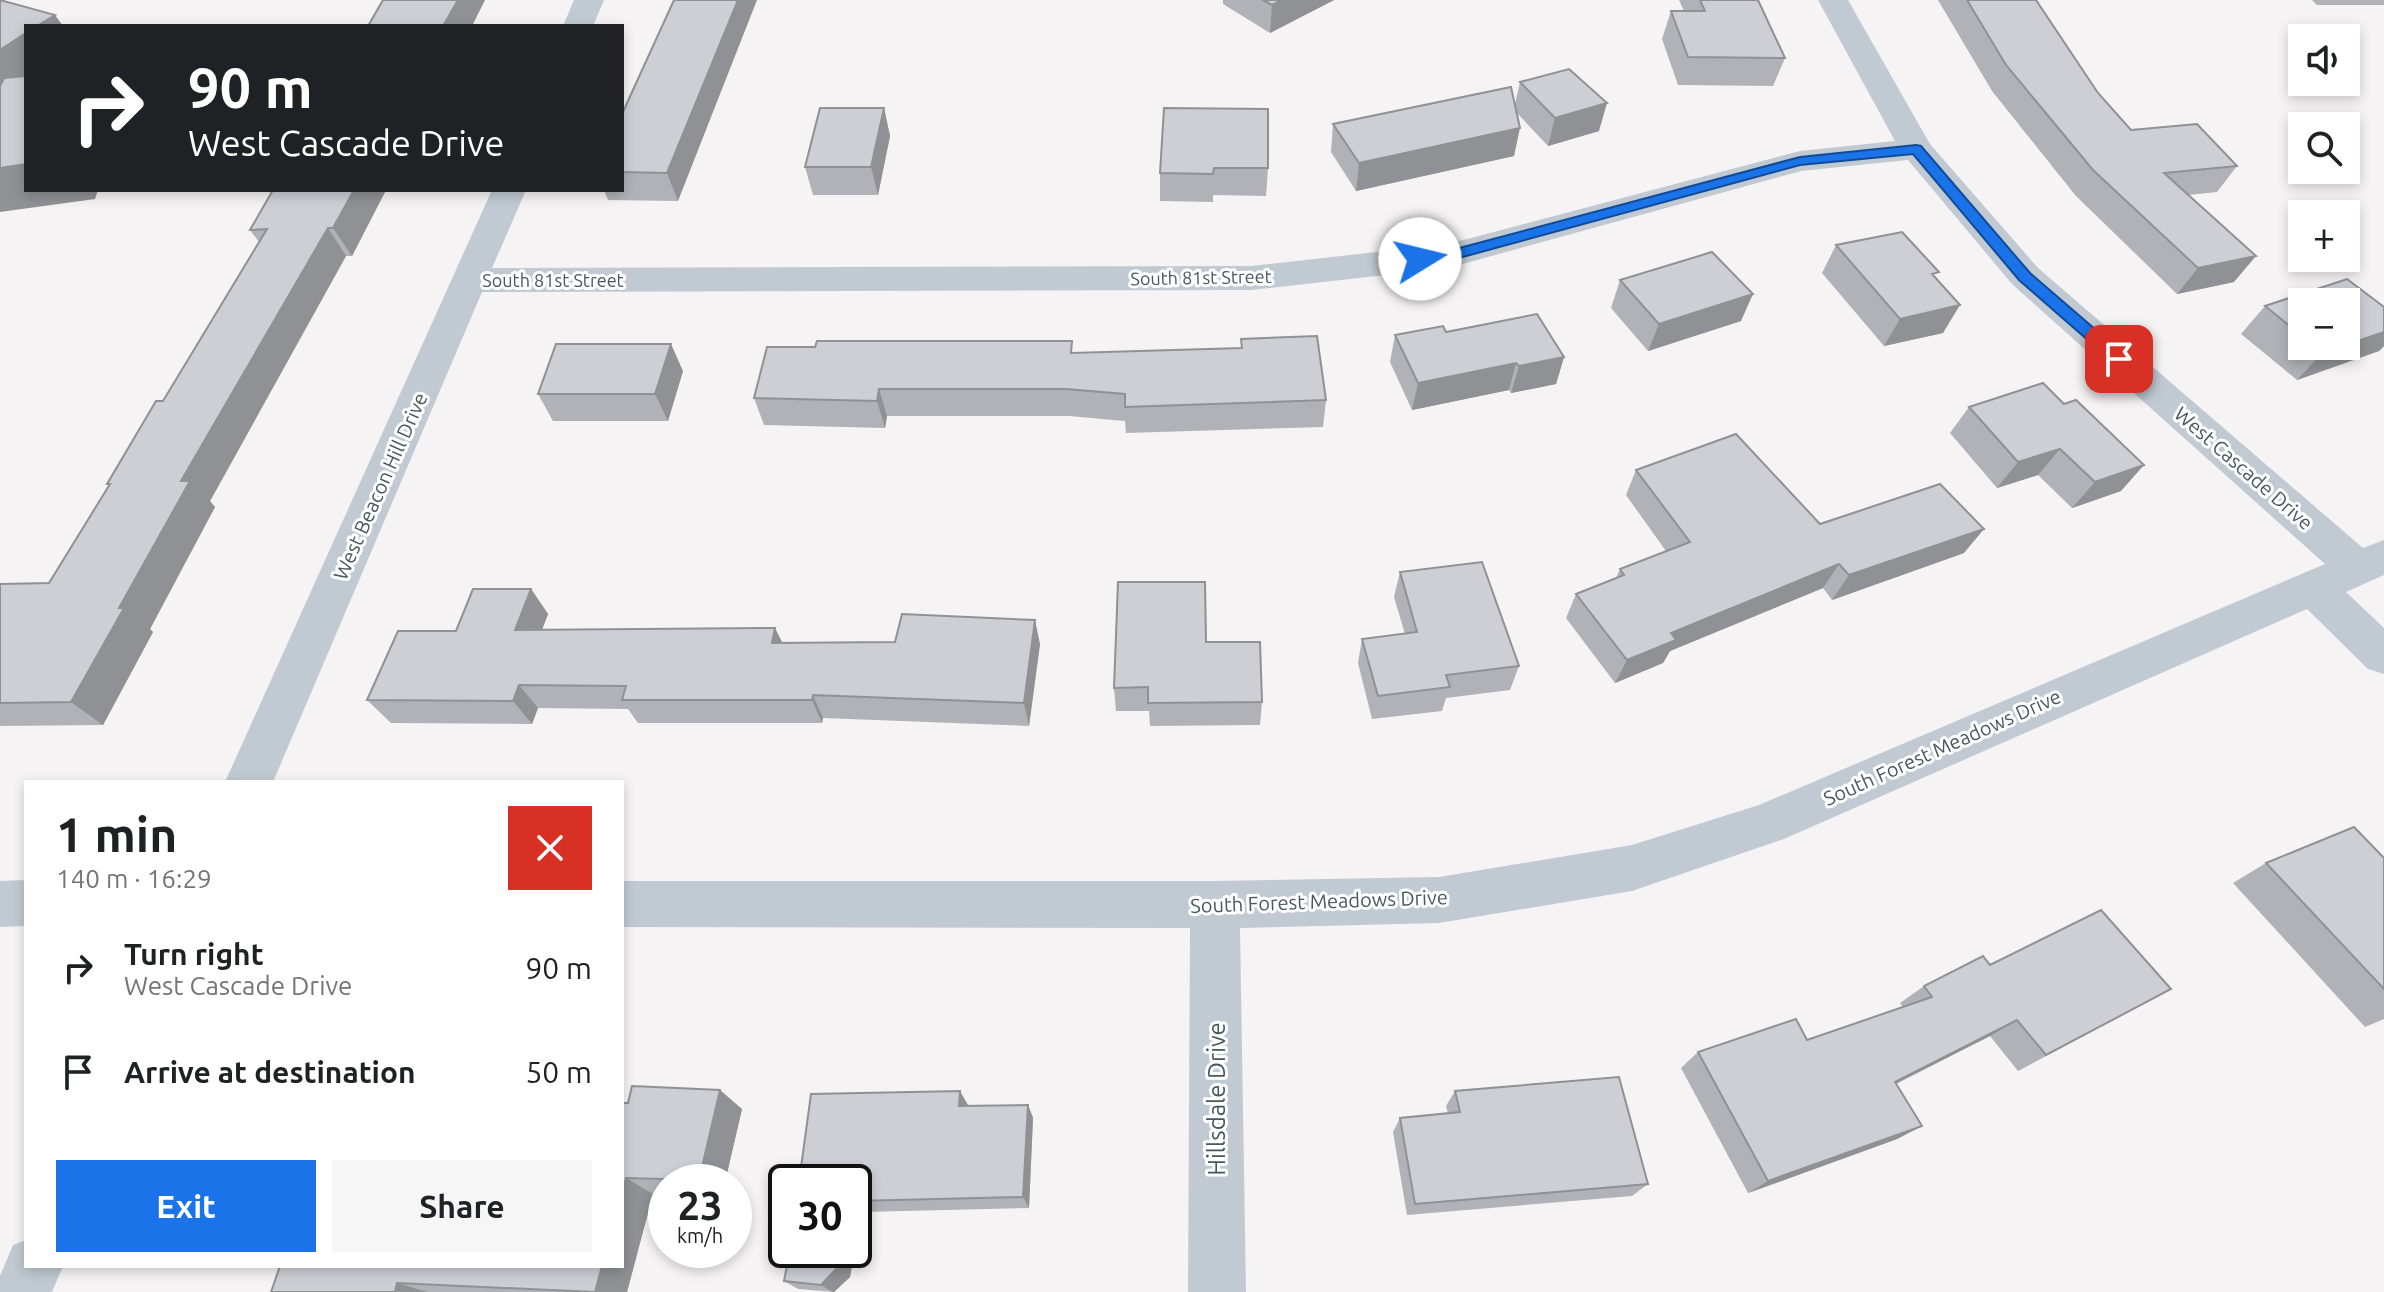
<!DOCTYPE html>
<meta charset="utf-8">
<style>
:root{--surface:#fff;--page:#f6f6f6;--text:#202124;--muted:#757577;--accent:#1a73e8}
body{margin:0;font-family:Ubuntu,sans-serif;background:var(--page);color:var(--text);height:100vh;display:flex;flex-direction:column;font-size:30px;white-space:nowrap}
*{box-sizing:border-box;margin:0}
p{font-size:26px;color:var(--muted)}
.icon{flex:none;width:44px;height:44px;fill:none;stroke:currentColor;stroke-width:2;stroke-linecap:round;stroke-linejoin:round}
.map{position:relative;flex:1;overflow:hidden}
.panel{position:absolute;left:24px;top:780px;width:600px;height:488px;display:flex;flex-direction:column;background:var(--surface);border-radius:0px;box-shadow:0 4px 12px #0003}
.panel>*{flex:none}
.hud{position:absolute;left:24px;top:24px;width:600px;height:168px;border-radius:0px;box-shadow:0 4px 12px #0003;background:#202124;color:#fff;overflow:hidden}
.tools{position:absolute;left:2288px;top:24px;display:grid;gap:16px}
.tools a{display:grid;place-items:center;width:72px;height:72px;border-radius:0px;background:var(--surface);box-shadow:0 4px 12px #0003;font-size:40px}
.speed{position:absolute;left:648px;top:1164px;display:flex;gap:16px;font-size:40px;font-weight:700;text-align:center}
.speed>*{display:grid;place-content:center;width:104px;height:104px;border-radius:50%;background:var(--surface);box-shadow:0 4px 12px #0003;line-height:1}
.speed small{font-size:20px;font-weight:400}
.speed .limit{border:4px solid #111;border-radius:12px;background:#fff;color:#111}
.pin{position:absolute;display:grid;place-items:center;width:68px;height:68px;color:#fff;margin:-34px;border-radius:16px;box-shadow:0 4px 12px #0006}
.me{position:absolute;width:88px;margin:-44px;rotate:81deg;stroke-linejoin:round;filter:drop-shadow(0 0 6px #0008)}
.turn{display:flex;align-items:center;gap:28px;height:168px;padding:0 32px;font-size:36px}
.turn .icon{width:104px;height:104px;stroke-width:2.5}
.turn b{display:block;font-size:56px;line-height:68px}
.round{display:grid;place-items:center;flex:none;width:84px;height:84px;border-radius:0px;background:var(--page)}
.overview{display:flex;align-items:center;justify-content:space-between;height:136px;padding:0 32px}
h1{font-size:48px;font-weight:700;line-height:60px}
.action{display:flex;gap:16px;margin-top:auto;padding:16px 32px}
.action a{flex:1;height:92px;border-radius:0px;background:var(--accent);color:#fff;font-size:32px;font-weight:700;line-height:92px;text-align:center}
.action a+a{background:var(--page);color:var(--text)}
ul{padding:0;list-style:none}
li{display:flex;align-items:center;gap:24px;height:104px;padding:0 32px}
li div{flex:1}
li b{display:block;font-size:30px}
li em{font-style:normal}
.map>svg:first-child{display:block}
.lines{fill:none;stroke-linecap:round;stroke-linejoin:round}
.minor{fill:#c1cad2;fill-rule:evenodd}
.wall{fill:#b0b2b7;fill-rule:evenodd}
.shaded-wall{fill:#909195}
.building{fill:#cdcfd5;stroke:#909195;stroke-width:2}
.route{fill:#1a73e8;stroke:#114b97;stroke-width:2}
.labels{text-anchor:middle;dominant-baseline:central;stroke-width:6;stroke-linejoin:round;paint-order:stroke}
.far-street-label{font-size:18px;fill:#4a5661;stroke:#fff}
.street-label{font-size:20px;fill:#4a5661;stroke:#fff}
.near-street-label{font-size:24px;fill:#4a5661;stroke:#fff}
</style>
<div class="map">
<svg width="2384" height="1292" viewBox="0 0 2384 1292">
<rect width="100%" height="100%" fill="#f5f3f3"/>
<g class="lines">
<!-- minor -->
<g class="minor">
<polygon points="574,0 604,0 593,26 563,26"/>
<polygon points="1818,0 1848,0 1930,144 2038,268 2363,548 2384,540 2384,575 2346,592 2384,628 2384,674 2368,669 2307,609 1784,839 1632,891 1439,923 1240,928 1246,1292 1188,1292 1190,928 622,927 622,881 1215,881 1439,877 1632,845 1759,805 2325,564 2012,284 1908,160 1801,171 1448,268 1251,290 482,292 273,782 225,782 492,190 526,190 492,268 1251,266 1448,244 1800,151 1895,141"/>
<polygon points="26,880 26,926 0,927 0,881"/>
<polygon points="26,1240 26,1266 63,1266 52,1292 0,1292 0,1276 13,1245"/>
</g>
</g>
<!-- wall -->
<g class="wall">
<polygon points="674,0 678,201 608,200 604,190 622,190 622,114"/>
<polygon points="1223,0 1334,0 1270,33 1223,4"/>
<polygon points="1679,0 1758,0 1785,58 1773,86 1678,85 1662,39 1671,11 1684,11"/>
<polygon points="1938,0 2036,0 2098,93 2131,130 2237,166 2217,192 2188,195 2234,282 2177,294 2076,196 1992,91"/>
<polygon points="2312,0 2384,0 2384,5 2317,5"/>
<polygon points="1520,82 1599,131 1548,146 1517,113 1514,156 1356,191 1331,152 1333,124 1515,104"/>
<polygon points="884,108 890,136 878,195 813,195 805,167"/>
<polygon points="1164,108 1268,168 1266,196 1213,195 1213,202 1160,201 1160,173"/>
<polygon points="386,190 352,256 346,256 210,501 215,507 150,629 153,632 103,725 0,726 0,584 49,583 109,486 107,484 163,401 259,242 250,230"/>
<polygon points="1836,245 1936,278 1943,333 1884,346 1822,273"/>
<path d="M 2347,279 L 2384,307 L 2384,346 L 2379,351 L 2297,380 L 2241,334 L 2265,306 ZM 2302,302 L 2346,302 L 2346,346 L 2302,346 Z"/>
<polygon points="1620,280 1741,321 1648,351 1611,308"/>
<polygon points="1446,332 1564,357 1556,384 1511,393 1509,390 1412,410 1390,362 1395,335"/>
<polygon points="1241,339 1326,400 1323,427 1126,433 1125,421 1069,416 887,416 885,428 764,425 754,398 1073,353 1241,348"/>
<polygon points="683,371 668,421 553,421 538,394"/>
<polygon points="2043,383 2121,491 2072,508 2038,475 1997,488 1950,433 1969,407"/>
<polygon points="1636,470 1820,524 1964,553 1832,600 1823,588 1670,651 1663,663 1615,683 1566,618 1576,594 1616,578 1620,569 1666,551 1626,495"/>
<polygon points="1400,572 1519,666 1510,690 1446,698 1442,711 1372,719 1358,663 1362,639 1405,634 1394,597"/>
<polygon points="531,589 548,614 542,629 782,642 1040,644 1029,726 823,718 822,723 638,723 628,709 538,708 532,724 391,723 367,700 456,631"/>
<polygon points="1206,642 1262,702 1260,725 1150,726 1149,711 1116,711 1114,688"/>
<polygon points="2384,858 2384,1019 2365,1027 2233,883 2266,863"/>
<polygon points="1990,965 2171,989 2018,1071 1990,1036 1896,1084 1922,1126 1897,1139 1748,1193 1681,1068 1698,1052 1807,1040 1903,1007 1900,1003 1924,986"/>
<polygon points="1455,1091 1648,1184 1632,1196 1407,1215 1393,1132 1400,1118 1448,1114 1446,1106"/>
<polygon points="622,1103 742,1109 725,1182 666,1182 666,1194 653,1194 627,1292 271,1292"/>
<polygon points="968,1105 1028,1105 1033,1118 1029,1208 861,1212 850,1277 834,1292 798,1289 784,1281 854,1250 854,1182"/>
</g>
<!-- shaded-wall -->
<g class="shaded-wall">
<polygon points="458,0 485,0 472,26 443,26"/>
<polygon points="738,0 757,0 678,201 667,173"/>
<polygon points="1282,0 1334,0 1270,33 1272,5"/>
<polygon points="55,15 63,26 37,26"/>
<polygon points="26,33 26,76 0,93 0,50"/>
<polygon points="1607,103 1599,131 1548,146 1555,118"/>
<polygon points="884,108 890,136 878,195 871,167"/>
<polygon points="1520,128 1514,156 1356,191 1359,163"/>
<polygon points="26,164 26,190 98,190 95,199 0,212 0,168"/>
<polygon points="354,190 386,190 352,256 333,228"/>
<polygon points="328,228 346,256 210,501 215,507 150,629 153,632 103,725 71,702 119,608 181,481"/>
<polygon points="2256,256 2234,282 2177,294 2198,268"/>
<polygon points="1753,294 1741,321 1648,351 1659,324"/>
<polygon points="1960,305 1943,333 1884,346 1900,319"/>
<polygon points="2384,332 2384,346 2379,351 2297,380 2323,352 2342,346 2346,346 2346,345"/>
<polygon points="671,344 683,371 668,421 655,394"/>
<polygon points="1564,357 1556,384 1511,393 1519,366"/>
<polygon points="1516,363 1509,390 1412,410 1418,383"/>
<polygon points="879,389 887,416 885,428 877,401"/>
<polygon points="2060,449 2038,475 1997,488 2018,462"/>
<polygon points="2144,465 2121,491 2072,508 2095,482"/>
<polygon points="1984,529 1964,553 1832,600 1849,575"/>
<polygon points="1839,564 1823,588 1670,651 1663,663 1615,683 1627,660 1671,633"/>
<polygon points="531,589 548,614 533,654 515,630"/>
<polygon points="1035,620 1040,644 1029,726 1024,703"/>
<polygon points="775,628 787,652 772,643"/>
<polygon points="519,685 538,708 532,724 513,701"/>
<polygon points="813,695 823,718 822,723 812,700"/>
<polygon points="2017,1020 1990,1036 1871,1096 1895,1082"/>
<polygon points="720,1090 742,1109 725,1182 701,1182 699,1180"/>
<polygon points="960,1091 968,1105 967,1119 959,1106"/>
<polygon points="1028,1105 1033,1118 1029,1208 1023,1197"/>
<polygon points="1922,1126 1897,1139 1748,1193 1768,1181"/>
<polygon points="626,1178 653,1194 627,1292 595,1292 602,1266 622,1266 622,1193"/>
<polygon points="854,1205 861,1212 850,1277 834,1292 833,1292 821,1285 841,1250 854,1250"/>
<polygon points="397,1283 428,1292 395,1292"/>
</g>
<!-- building -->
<g class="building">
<polygon points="0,0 55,15 37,26 26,26 26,33 0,50"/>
<polygon points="383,0 458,0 443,26 368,26"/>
<polygon points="674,0 738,0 667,173 622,172 622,114"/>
<polygon points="1263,0 1282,0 1272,5"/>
<polygon points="1700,0 1758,0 1785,58 1688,57 1671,11 1705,11"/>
<polygon points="1967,0 2036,0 2098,93 2131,130 2197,124 2237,166 2164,173 2256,256 2198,268 2093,170 2006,65"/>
<polygon points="1569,69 1607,103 1555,118 1520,82"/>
<polygon points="26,76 26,164 0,168 0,86 4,78"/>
<polygon points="1511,87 1520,128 1359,163 1333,124"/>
<polygon points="820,108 884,108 871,167 805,167"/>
<polygon points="1164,108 1268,109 1268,168 1214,168 1213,174 1160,173"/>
<polygon points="273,190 354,190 333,228 328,228 181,481 190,481 119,608 124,608 71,702 0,703 0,584 49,583 110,484 107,484 156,401 163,401 267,229 250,230"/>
<polygon points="1902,232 1939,272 1932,274 1960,305 1900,319 1836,245"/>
<polygon points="1712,252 1753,294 1659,324 1620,280"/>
<polygon points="2347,279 2384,307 2384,332 2346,345 2346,302 2302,302 2302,336 2265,306"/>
<polygon points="1537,314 1564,357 1519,366 1516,363 1418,383 1395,335 1443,326 1446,332"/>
<polygon points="1317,336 1326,400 1125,407 1125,394 1066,389 879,389 877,401 754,398 767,347 815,347 817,341 1072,341 1071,353 1242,348 1241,339"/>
<polygon points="556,344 671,344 655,394 538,394"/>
<polygon points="2315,346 2342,346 2323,352"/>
<polygon points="2043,383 2064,404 2076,400 2144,465 2095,482 2060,449 2018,462 1969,407"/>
<polygon points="1736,434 1820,524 1940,484 1984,529 1849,575 1839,564 1671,633 1676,640 1627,660 1576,594 1624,575 1620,569 1690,542 1636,470"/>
<polygon points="1482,562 1519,666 1446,675 1450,687 1378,696 1362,639 1417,632 1400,572"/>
<polygon points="1118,582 1205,582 1206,642 1260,642 1262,702 1148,703 1148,687 1114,688"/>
<polygon points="473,589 531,589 515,630 775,628 772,643 895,642 902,614 1035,620 1024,703 813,695 812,700 622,700 626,686 519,685 513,701 367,700 398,631 456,631"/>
<polygon points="2354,827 2384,858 2384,989 2266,863"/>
<polygon points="2101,910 2171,989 2046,1055 2017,1020 1895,1082 1922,1126 1768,1181 1698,1052 1796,1019 1807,1040 1932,997 1924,986 1983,956 1990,965"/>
<polygon points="1619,1077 1648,1184 1415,1204 1400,1118 1460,1112 1455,1091"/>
<polygon points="632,1086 720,1090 699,1180 626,1178 622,1193 622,1103 628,1103"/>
<polygon points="960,1091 959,1106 1028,1105 1023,1197 854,1201 854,1182 799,1182 811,1094"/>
<polygon points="790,1250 841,1250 837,1268 821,1285 784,1281"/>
<polygon points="280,1266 602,1266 595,1292 397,1283 395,1292 271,1292"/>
</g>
<!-- route -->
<polygon class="route" points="1916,145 1921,146 2030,273 2125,355 2125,363 2114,363 2019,280 1913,154 1800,165 1448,261 1420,264 1413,259 1420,255 1448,251 1800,157"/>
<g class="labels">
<!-- far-street labels -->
<g class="far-street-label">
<text transform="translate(1201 277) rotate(-1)">South 81st Street</text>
<text x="553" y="280">South 81st Street</text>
</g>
<!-- street labels -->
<g class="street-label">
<text transform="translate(2244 468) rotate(41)">West Cascade Drive</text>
<text transform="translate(380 486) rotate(-66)">West Beacon Hill Drive</text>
<text transform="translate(1942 747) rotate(-24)">South Forest Meadows Drive</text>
<text transform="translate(1319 901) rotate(-2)">South Forest Meadows Drive</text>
</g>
<!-- near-street labels -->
<g class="near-street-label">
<text transform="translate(1216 1099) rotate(-90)">Hillsdale Drive</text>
</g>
</g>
</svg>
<div class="tools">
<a><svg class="icon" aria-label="sound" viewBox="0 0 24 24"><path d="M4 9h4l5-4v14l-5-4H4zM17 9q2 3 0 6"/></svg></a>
<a><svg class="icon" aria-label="search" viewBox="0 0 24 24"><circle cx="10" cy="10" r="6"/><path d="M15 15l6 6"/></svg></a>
<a>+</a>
<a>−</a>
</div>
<div class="speed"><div>23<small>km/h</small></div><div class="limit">30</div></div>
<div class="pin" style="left:2119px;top:359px;background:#d93025"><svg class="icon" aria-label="arrive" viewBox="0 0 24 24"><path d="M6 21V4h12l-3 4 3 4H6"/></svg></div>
<svg class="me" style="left:1420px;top:259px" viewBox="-20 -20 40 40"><circle r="19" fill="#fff"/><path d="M0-13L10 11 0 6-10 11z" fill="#1a73e8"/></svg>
<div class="hud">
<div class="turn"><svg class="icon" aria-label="right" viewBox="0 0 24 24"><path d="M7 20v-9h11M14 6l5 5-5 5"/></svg><div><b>90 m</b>West Cascade Drive</div></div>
</div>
<section class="panel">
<div class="overview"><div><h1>1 min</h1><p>140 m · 16:29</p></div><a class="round" style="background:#d93025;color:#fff"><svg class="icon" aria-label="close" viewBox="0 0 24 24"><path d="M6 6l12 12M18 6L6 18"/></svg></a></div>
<ul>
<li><svg class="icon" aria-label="right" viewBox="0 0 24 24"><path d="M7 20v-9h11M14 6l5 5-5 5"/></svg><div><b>Turn right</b><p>West Cascade Drive</p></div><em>90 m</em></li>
<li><svg class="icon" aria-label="arrive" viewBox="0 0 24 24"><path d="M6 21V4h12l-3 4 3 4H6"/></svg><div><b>Arrive at destination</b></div><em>50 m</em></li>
</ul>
<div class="action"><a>Exit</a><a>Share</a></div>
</section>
</div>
